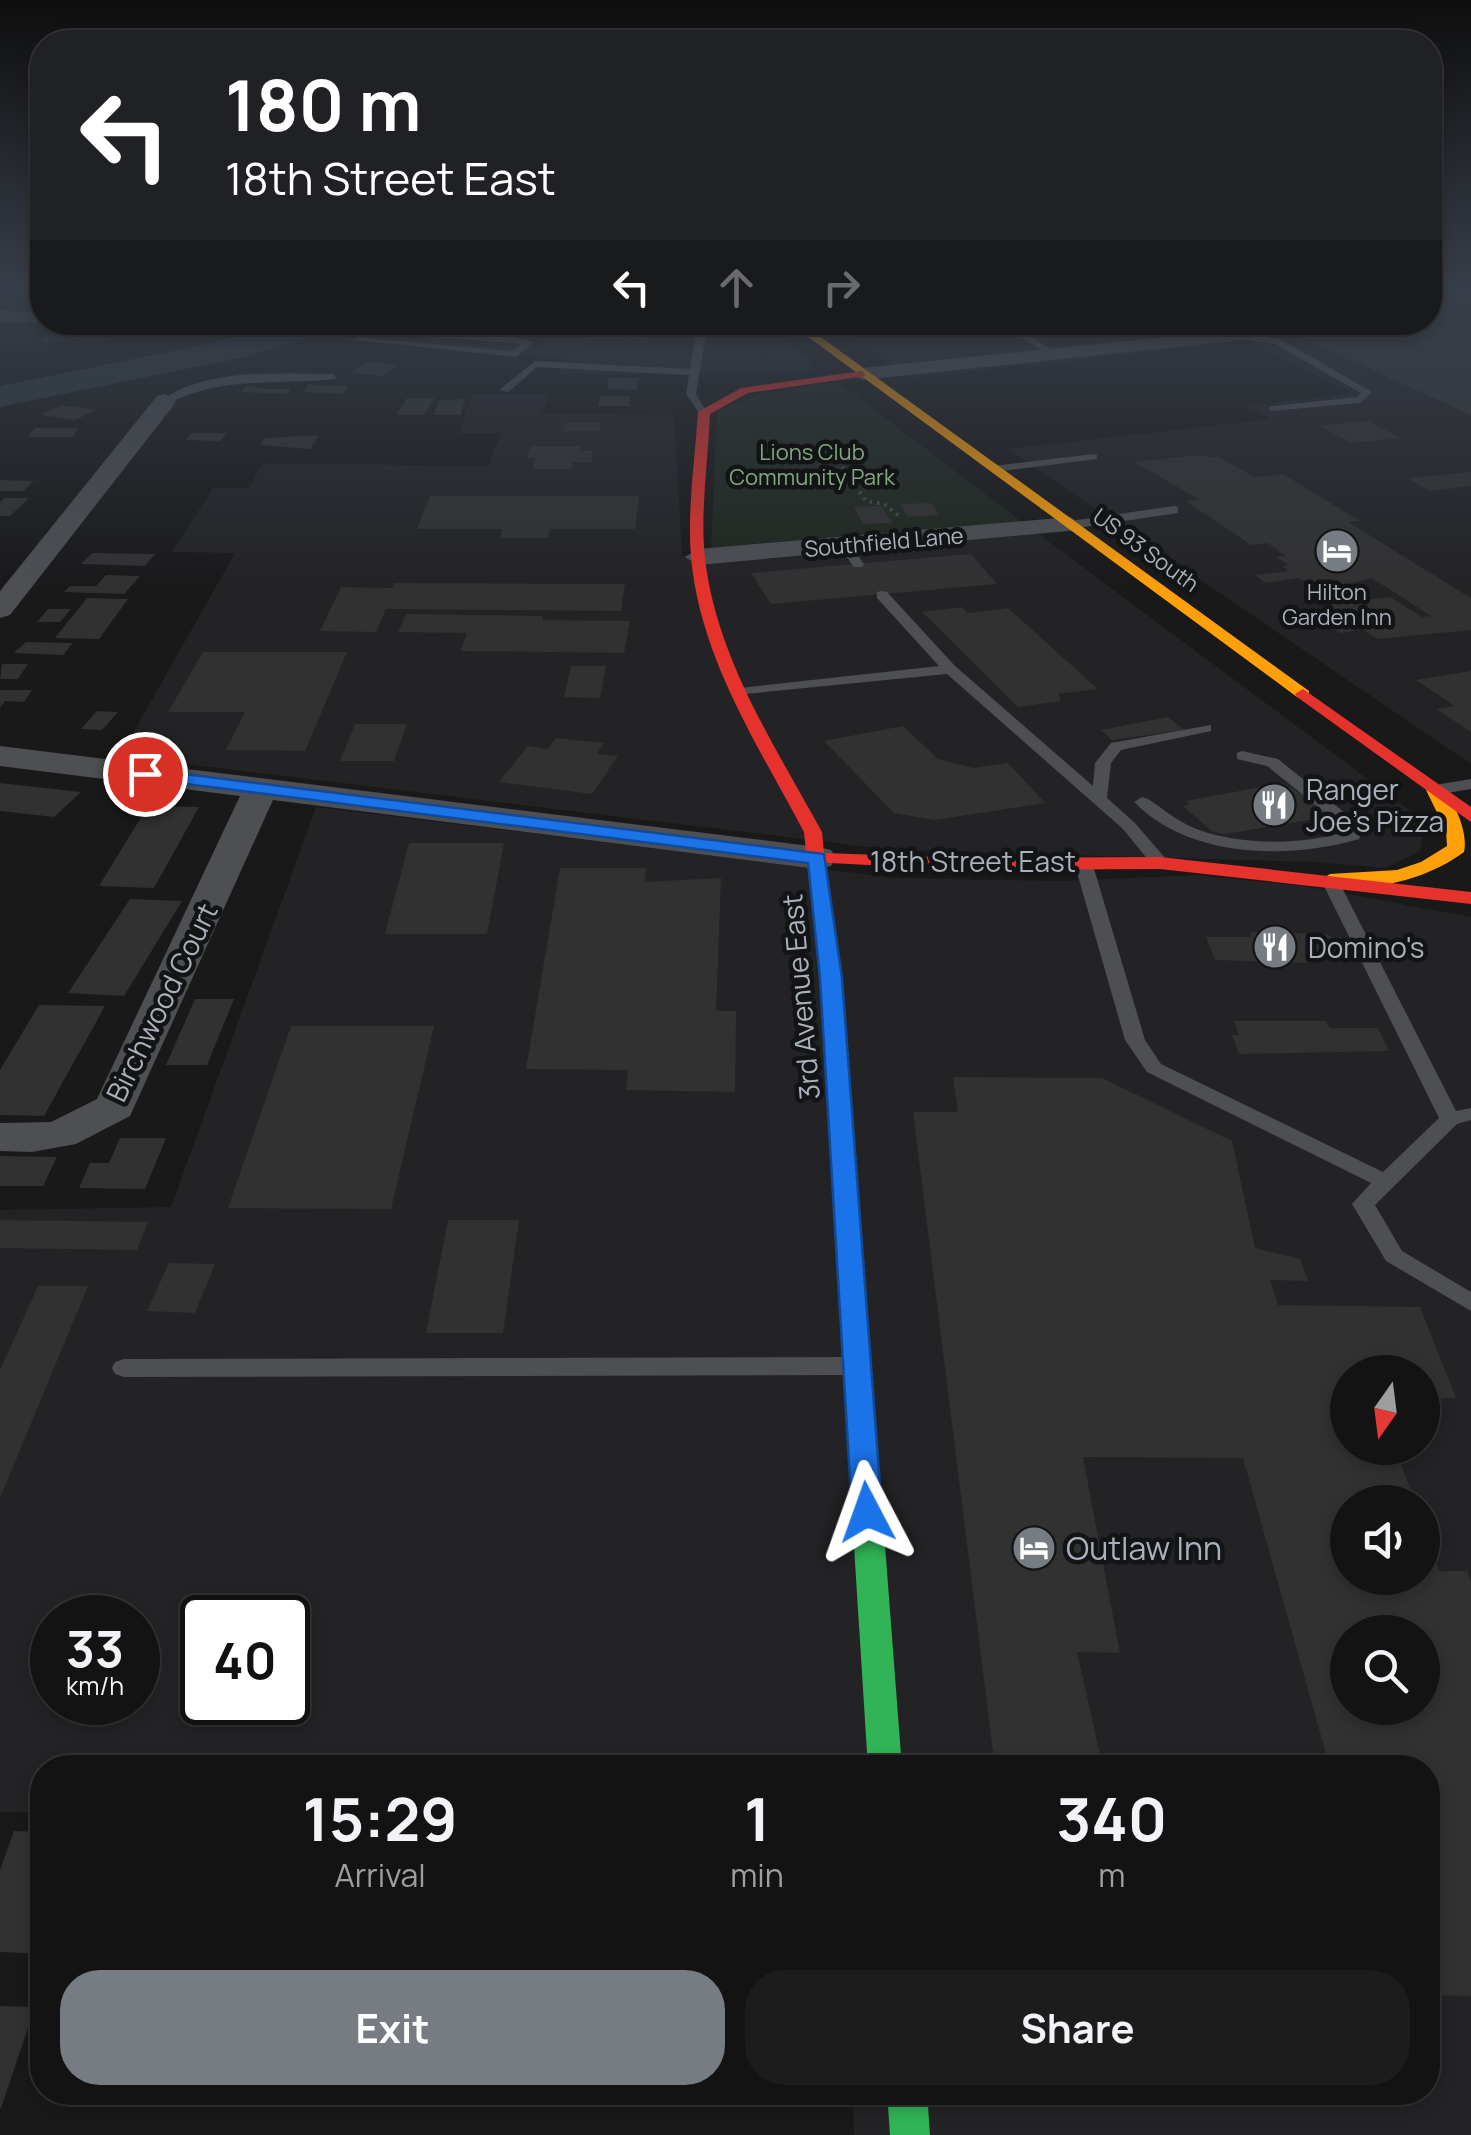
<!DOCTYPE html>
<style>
:root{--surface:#131314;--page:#1c1c1d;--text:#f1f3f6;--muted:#9d9ea0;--line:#323234;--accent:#777c83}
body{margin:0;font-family:Manrope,sans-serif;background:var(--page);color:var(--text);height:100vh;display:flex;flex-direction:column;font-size:38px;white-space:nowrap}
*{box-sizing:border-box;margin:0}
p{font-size:32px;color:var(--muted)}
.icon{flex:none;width:55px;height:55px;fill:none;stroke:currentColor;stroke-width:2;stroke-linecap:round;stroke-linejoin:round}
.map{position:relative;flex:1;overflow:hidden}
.details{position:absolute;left:30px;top:1755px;width:1410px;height:350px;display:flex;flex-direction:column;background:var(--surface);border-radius:40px;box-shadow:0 5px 15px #0003,0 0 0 2px var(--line)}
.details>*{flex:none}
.guide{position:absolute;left:30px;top:30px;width:1412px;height:305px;border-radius:40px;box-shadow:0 5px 15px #0003,0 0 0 2px var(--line);background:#202124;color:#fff;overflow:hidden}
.needle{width:65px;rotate:194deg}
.buttons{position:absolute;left:1330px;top:1355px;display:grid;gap:20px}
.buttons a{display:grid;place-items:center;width:110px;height:110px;border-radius:50%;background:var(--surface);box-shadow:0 5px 15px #0003,0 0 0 2px var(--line);font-size:50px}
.speed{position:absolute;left:30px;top:1595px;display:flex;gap:20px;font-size:50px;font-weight:700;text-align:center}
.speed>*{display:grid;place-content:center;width:130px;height:130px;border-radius:50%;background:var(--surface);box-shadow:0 5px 15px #0003,0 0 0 2px var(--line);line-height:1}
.speed small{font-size:25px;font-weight:400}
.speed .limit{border:5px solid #111;border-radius:15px;background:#fff;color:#111}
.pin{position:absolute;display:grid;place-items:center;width:85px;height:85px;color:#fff;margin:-42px;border:5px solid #fff;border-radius:50%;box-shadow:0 2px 10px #0007}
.me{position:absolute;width:110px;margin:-55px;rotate:356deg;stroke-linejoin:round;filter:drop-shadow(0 0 8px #0008)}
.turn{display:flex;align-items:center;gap:35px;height:210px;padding:0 30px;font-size:45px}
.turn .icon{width:130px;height:130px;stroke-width:2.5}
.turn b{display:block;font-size:70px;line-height:85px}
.lanes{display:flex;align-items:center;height:95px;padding:0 30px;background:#0003;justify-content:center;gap:50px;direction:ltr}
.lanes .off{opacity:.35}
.eta{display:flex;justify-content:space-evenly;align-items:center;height:170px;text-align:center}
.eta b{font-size:60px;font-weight:700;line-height:70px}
.button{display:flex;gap:20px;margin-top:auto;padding:20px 30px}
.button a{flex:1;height:115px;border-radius:40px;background:var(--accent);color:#fff;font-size:40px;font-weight:700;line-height:115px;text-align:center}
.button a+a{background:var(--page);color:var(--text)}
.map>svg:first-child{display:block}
.built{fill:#232326;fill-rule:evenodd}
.green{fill:#1f271f}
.water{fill:#2b373d}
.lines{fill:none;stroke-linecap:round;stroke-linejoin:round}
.taxiway{fill:#333436;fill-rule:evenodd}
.runway{fill:#333436;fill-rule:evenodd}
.building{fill:#313132;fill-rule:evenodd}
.path{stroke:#494b4d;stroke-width:4;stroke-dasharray:2.5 5;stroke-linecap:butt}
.lane{fill:#4d4f53;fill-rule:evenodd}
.street{fill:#4d4f53;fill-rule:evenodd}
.fast{fill:#30b455;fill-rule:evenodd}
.slow{fill:#ff9f0a;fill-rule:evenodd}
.jam{fill:#e5322d;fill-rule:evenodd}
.route{fill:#1a73e8;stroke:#114b97;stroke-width:2.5}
.labels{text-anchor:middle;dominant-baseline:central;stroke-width:9;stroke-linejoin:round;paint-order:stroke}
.far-park-label{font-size:22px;fill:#82a880;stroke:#131416}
.far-street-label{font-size:22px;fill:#aab1bb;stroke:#131416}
.far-poi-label{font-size:22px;fill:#aab1bb;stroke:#131416}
.poi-label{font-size:28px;fill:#aab1bb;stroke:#131416;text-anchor:start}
.street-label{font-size:28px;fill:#aab1bb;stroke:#131416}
.near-poi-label{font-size:32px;fill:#aab1bb;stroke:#131416;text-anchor:start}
</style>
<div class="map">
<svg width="1471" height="2135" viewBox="0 0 1471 2135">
<rect width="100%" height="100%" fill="#19191a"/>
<!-- built -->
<g class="built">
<polygon points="1430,288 1471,288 1471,764 1008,449 1271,419 1247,406 1353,393 1250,341 910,378 831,323 1430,322"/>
<polygon points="373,322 760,323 810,359 814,368 798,375 559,374 566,357 345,341"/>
<polygon points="472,394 550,394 541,414 674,415 682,556 1025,524 1424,821 1420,851 1385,868 1315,862 893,850 120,756 235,553 172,552 213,488 249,488 263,463 488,466 501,433 460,433"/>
<path d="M 316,807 L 894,878 L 1063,881 L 1196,875 L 1304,886 L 1471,917 L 1471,2135 L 854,2135 L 852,2093 L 1428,2092 L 1428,1768 L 42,1768 L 42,1812 L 0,1812 L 0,1210 L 171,1207 ZM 1348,1372 L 1422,1372 L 1422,1448 L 1348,1448 ZM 1348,1502 L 1422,1502 L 1422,1578 L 1348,1578 ZM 52,1618 L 138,1618 L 138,1702 L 52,1702 ZM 202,1618 L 288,1618 L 288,1702 L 202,1702 ZM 1348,1632 L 1422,1632 L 1422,1708 L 1348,1708 Z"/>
</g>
<!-- green -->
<polygon class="green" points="838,382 1025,524 711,552 717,411 758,394"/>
<!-- water -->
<polygon class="water" points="276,322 350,323 249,356 0,407 0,386 217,342"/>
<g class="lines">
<!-- taxiway -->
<g class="taxiway">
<polygon points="1430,288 1471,288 1471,316 1430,302"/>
<polygon points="1281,322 1341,322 1471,381 1471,415 1287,331"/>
</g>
<!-- runway -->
<path class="runway" d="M 1430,293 L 1471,306 L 1471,382 C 1428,371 1384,360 1358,322 L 1430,322 Z"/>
</g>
<!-- building -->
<g class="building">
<polygon points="558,328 649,334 641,342 549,336"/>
<polygon points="79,332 108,334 104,341 40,343 45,336"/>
<polygon points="558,338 589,340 581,348 548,346"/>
<polygon points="368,362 399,365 383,376 352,373"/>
<polygon points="609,378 639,378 637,390 607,389"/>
<polygon points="309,384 323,386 348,386 344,394 304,392"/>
<polygon points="247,386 264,389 291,389 287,394 241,392"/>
<polygon points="600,396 630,396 629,406 598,406"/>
<polygon points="407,398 435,398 424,415 396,415"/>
<polygon points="465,399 461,415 434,415 439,400"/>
<polygon points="61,405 96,410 75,420 40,415"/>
<polygon points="1368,421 1401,438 1351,443 1319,426"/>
<polygon points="565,423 601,423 599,431 563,431"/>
<polygon points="35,428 79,428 72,437 27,437"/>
<polygon points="192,433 227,433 220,441 185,440"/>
<polygon points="319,435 310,449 260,445 265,438"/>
<polygon points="530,446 580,446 579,451 593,451 591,462 573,462 572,469 533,469 536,458 527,458"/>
<polygon points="1191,456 1218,457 1255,477 1283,474 1360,521 1348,522 1471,598 1471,630 1377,639 1327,605 1390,597 1422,617 1431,616 1372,578 1326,590 1299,578 1266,583 1255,575 1289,571 1282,566 1289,565 1276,557 1286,556 1268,543 1251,545 1186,501 1200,500 1134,462"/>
<polygon points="1471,472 1471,486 1429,491 1408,478"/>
<polygon points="0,480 34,481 23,491 0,491"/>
<polygon points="430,496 639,496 635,529 550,529 548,538 500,538 502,529 417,529"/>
<polygon points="5,498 29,498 10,516 0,516 0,502"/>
<polygon points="931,503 940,515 907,517 900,504"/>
<polygon points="881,506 893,523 863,524 854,507"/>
<polygon points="92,553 155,554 145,566 81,564"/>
<polygon points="971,554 997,584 771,604 751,573"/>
<polygon points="106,575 140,576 124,594 64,592 70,586 96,586"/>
<polygon points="394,583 625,584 621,611 386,609 376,632 320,631 341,587 392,588"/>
<polygon points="87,598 128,599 99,639 55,638"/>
<polygon points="962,607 968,613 1008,608 1098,689 1058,694 1061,701 1018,707 922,612"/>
<polygon points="48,609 71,609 60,622 37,622"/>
<polygon points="1328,612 1355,631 1340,633 1313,614"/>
<polygon points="406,614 543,616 542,620 630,621 624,653 460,651 467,633 398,632"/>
<polygon points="26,642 73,643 63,655 14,653"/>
<polygon points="203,652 347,652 305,751 226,750 245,712 168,712"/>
<polygon points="2,664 28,664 18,679 0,679"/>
<polygon points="571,666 606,666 600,698 564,697"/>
<polygon points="1471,671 1471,732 1437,709 1455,706 1416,680"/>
<polygon points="0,690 32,690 24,702 5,701 0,708"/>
<polygon points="97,711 118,712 102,730 81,729"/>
<polygon points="1168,717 1184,730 1112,740 1101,730"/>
<polygon points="355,724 407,724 394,761 340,761"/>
<polygon points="903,726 938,759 973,768 1008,763 1045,803 934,820 894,813 824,741"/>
<polygon points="556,738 604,743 597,754 618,756 592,794 499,782 528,746 548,749"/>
<polygon points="0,783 81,792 54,817 0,811"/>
<polygon points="1283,783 1338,815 1225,834 1213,832 1183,806 1190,804 1186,801"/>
<polygon points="148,806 199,807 154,888 99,886"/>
<polygon points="409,843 504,843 487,934 385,934"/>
<polygon points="560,868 646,868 645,882 721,878 716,1011 736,1011 735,1092 626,1090 628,1070 526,1069"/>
<polygon points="130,899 182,901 124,996 68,993"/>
<polygon points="1250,932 1326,934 1334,938 1343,956 1312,959 1314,963 1215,960 1206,937 1252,937"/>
<polygon points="195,999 234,999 207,1065 166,1065"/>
<polygon points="39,1005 105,1006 44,1116 0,1115 0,1070"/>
<polygon points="1234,1021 1326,1021 1330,1028 1378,1028 1389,1051 1239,1054 1232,1035 1239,1035"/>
<polygon points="291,1026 434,1026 391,1209 228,1208"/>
<path d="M 953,1077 L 1102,1078 L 1232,1141 L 1255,1248 L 1300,1259 L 1308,1281 L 1270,1280 L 1278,1305 L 1420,1307 L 1456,1398 L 1422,1398 L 1422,1372 L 1348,1372 L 1348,1448 L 1395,1448 L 1415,1502 L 1348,1502 L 1348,1578 L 1422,1578 L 1423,1526 L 1439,1571 L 1467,1571 L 1471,1583 L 1471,1996 L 1428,1995 L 1428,1768 L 1330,1768 L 1243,1458 L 1083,1457 L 1120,1653 L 1077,1652 L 1103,1768 L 995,1768 L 913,1112 L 958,1112 ZM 1348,1632 L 1422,1632 L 1422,1708 L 1348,1708 Z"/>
<polygon points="120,1138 166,1138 145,1189 79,1188 90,1163 109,1163"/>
<polygon points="0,1156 57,1157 43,1186 0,1186"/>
<polygon points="0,1220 148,1222 137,1250 0,1248"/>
<polygon points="448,1220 519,1220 503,1333 426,1333"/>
<polygon points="169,1263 215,1264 195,1313 147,1311"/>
<polygon points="38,1286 88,1286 0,1498 0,1370"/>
<polygon points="14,1831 42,1832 42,1954 0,1952 0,1870"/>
<polygon points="0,2006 35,2007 1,2108 0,2108"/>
</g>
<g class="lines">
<!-- path -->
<polyline class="path" points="838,461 866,501 884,504 899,516"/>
<!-- lane -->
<g class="lane">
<polygon points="698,322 708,322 696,394 708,414 700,414 686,394 689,375 537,367 508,392 499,390 535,361 690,369"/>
<polygon points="996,322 1007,322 1059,354 1051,356"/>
<path d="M 380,327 L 511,337 L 534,342 L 516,357 L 354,340 L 360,332 ZM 380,333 L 511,343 L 521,344 L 514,351 L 365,338 Z"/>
<polygon points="1235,333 1280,339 1372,392 1360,403 1269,411 1269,407 1273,406 1357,397 1361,393 1275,344 1232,338"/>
<path d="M 333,374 L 337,379 C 277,385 224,376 169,403 L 160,401 C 207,367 277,374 333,374 Z"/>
<polygon points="1093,454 1097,455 1097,459 993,472 987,469 993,466"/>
<polygon points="1174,506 1178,507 1178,513 1070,529 1064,525 1070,521"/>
<polygon points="840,542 848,542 864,564 862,567 854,567 838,545"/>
<polygon points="882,591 887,592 955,666 1093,786 1095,763 1111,743 1211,725 1211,731 1121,750 1111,763 1107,798 1135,823 1166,859 1166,867 1154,867 1123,829 947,674 735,695 735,689 740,688 939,666 877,598 877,592"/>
<path d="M 1242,751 L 1278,759 L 1355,821 L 1361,835 L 1359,839 C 1287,860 1189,858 1134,802 L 1142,797 L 1148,799 C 1165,810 1182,825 1202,831 C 1243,845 1303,845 1344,832 L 1342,826 L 1267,766 L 1237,759 L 1237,753 Z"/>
<polygon points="1471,779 1471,789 1435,795 1427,790 1435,785"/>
<polygon points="1083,857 1092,862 1145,1040 1161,1064 1383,1172 1439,1118 1321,880 1330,875 1336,876 1456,1111 1471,1108 1471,1120 1457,1124 1375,1205 1402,1251 1471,1292 1471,1311 1386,1261 1352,1204 1371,1183 1147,1072 1125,1040 1074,862"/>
<polygon points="850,1357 859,1360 862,1366 859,1372 850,1375 124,1377 115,1374 112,1368 115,1362 124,1359"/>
</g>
<!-- street -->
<g class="street">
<polygon points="0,310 42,313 42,322 49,322 0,322"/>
<polygon points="1235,330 1245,336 1242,340 862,380 851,374 862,368"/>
<polygon points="165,394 176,401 173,406 10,615 0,618 0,591 157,396"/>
<polygon points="1070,517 1083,525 1079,530 698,565 685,557 698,549"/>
<polygon points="0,746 818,847 831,850 836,858 831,866 818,869 273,800 130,1116 76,1144 32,1152 0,1151 0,1123 51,1122 97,1099 240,796 0,766"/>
</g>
<!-- fast -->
<g class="fast">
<polygon points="864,1456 874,1459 879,1467 902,1768 868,1768 849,1467 854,1459"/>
<polygon points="887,2092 927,2092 930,2135 890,2135"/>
</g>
<!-- slow -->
<g class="slow">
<polygon points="788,322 800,322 1309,691 1309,697 1297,697"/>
<path d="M 1435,785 C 1453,793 1469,834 1464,852 C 1426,880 1370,894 1323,884 L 1320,880 L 1330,874 L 1397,870 L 1421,862 L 1447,846 L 1446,831 L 1426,790 Z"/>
<polygon points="815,846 824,852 842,979 879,1467 874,1475 864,1478 854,1475 849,1467 820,979 806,852"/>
</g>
<!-- jam -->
<g class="jam">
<path d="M 862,371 L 866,376 L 748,393 L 710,414 C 708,462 700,511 705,559 C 717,659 775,746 822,832 L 824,853 L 965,858 L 1160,857 L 1471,892 L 1471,904 L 1160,869 L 965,870 L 811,862 L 806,852 L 804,832 C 758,745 700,658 691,557 C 687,509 695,460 698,412 L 741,388 Z"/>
<polygon points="1303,689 1471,807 1471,822 1297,697 1295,694"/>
</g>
</g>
<!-- sky -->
<linearGradient id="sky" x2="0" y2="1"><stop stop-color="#0e0e0e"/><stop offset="0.49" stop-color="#383e49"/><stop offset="1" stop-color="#383e49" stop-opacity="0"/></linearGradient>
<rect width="1471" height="587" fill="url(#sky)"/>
<!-- route -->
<polygon class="route" points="145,769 824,854 842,978 882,1512 878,1520 857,1520 852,1512 820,978 808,863 139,778 139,770"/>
<!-- icons -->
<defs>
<symbol id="hotel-disc" viewBox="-11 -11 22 22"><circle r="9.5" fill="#777c83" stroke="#131416"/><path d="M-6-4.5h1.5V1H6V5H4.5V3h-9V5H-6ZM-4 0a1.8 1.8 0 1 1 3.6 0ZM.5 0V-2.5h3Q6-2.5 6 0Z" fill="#fff"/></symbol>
<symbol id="restaurant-disc" viewBox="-11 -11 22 22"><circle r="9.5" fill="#777c83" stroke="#131416"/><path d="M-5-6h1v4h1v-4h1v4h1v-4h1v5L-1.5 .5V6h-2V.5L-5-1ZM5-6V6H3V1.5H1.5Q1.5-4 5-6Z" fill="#fff"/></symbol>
</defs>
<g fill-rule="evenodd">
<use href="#hotel-disc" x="1312" y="526" width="50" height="50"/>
<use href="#restaurant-disc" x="1249" y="780" width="50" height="50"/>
<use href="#restaurant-disc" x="1250" y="922" width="50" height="50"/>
<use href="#hotel-disc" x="1009" y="1523" width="50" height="50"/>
</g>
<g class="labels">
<!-- far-park labels -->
<g class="far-park-label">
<text x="812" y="452">Lions Club<tspan x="812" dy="25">Community Park</tspan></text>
</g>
<!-- far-street labels -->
<g class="far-street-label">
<text transform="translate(884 542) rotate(-5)">Southfield Lane</text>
<text transform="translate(1146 550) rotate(36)">US 93 South</text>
</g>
<!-- far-poi labels -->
<g class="far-poi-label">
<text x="1337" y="592">Hilton<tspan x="1337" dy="25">Garden Inn</tspan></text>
</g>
<!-- poi labels -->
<g class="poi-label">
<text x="1306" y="789">Ranger<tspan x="1306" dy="32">Joe's Pizza</tspan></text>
<text x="1308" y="947">Domino's</text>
</g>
<!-- street labels -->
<g class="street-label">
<text x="973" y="861">18th Street East</text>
<text transform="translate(800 997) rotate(-95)">3rd Avenue East</text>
<text transform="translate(161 1002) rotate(-64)">Birchwood Court</text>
</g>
<!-- near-poi labels -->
<g class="near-poi-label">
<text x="1066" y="1548">Outlaw Inn</text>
</g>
</g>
</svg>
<div class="buttons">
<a><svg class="needle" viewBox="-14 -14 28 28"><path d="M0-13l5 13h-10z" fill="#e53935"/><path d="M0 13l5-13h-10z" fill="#9d9ea0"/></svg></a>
<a><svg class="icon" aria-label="sound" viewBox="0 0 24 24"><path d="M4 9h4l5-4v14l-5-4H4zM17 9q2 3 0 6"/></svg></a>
<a><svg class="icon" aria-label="search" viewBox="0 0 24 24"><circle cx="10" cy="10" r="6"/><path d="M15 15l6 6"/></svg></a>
</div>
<div class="speed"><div>33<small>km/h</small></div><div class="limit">40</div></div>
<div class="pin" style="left:145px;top:774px;background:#d93025"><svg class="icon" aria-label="arrive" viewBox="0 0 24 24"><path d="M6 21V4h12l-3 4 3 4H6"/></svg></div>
<svg class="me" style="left:867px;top:1512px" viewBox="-20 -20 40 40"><path d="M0-17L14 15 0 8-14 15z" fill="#1a73e8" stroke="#fff" stroke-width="4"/></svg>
<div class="guide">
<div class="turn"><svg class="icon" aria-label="left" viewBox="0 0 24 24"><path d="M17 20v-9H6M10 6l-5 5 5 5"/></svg><div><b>180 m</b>18th Street East</div></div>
<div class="lanes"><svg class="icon" aria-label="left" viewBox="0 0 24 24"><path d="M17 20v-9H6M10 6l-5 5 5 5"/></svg><svg class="icon off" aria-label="ahead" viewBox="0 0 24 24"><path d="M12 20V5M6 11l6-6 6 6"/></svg><svg class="icon off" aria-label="right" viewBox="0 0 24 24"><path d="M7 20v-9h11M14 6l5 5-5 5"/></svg></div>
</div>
<section class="details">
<div class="eta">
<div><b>15:29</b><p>Arrival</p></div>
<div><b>1</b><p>min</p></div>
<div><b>340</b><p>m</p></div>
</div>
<div class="button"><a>Exit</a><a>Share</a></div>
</section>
</div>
